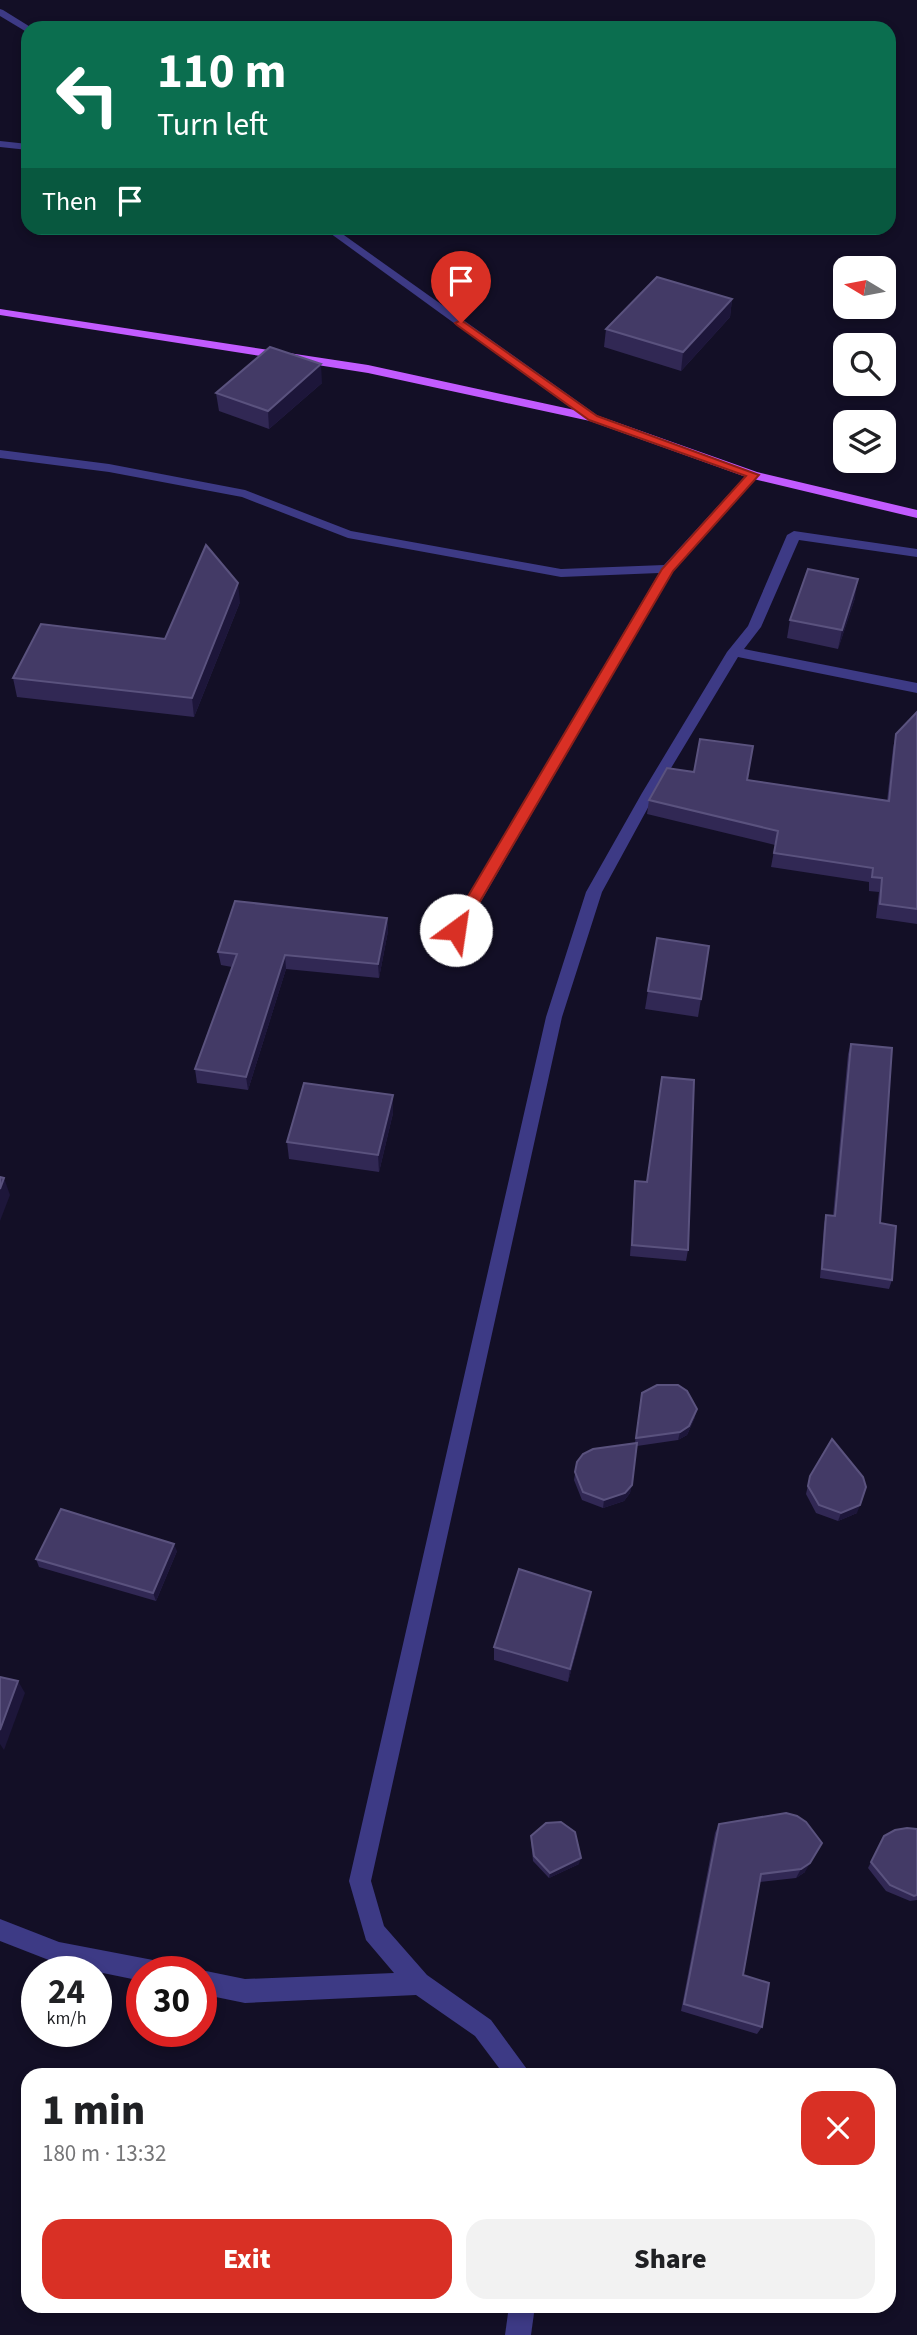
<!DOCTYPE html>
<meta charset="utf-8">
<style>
:root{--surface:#fff;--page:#f2f2f2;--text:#202124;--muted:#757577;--accent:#d93025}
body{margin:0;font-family:"Source Sans 3",sans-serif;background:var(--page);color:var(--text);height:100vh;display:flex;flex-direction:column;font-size:26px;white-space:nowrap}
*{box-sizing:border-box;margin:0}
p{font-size:23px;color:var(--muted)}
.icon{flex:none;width:38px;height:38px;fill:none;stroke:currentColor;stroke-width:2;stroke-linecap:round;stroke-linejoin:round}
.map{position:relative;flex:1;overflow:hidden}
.drawer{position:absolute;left:21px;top:2068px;width:875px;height:245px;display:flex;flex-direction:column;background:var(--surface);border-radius:21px;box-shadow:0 4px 10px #0003}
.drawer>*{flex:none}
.banner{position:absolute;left:21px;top:21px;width:875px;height:214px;border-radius:21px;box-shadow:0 4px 10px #0003;background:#0b6e4f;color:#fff;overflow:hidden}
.needle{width:46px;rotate:280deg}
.controls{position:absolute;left:833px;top:256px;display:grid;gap:14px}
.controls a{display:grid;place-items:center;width:63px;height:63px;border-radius:14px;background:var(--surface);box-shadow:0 4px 10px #0003;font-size:35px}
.speed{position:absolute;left:21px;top:1956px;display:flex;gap:14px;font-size:35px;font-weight:700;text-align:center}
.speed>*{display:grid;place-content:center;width:91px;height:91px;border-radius:50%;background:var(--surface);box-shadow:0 4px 10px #0003;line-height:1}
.speed small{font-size:18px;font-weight:400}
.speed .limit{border:10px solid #d22;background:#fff;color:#111}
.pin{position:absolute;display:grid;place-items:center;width:60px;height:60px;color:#fff;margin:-72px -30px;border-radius:50% 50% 50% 0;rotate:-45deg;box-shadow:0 0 7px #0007}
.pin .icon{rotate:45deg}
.me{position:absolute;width:77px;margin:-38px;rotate:31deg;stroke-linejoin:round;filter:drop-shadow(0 0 5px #0008)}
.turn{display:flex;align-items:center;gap:24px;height:147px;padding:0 21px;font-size:32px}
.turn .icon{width:91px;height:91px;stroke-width:2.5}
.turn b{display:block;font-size:49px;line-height:60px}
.then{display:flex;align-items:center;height:66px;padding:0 21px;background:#0003;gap:14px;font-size:26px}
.round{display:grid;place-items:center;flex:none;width:74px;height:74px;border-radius:21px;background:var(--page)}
.overview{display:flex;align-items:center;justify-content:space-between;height:119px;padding:0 21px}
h1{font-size:42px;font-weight:800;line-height:52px}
.cta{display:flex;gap:14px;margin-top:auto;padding:14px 21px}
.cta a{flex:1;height:80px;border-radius:21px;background:var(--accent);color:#fff;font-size:28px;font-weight:800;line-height:80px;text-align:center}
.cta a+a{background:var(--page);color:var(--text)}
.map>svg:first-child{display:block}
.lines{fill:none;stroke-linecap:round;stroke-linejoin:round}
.minor{fill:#3d3a85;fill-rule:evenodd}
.major{fill:#c25bff;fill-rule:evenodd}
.wall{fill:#312854}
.shaded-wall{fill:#1d163a}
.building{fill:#433a66;stroke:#5a527e;stroke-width:2}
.route{fill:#d93025;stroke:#8d1f18;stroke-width:2}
</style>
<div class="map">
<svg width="917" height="2335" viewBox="0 0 917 2335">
<rect width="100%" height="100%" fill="#130f26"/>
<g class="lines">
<!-- minor -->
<g class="minor">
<polygon points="0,9 3,10 32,28 25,31 0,16"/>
<polygon points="0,141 28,144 28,150 0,147"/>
<polygon points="323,228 334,228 597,415 597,421 589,421"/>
<polygon points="0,450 109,464 245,490 351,531 561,569 664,565 749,472 759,475 673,571 462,934 456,936 448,930 659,573 561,577 348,538 242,497 109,472 0,458"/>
<polygon points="794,531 917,549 917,557 799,540 761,627 744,649 917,683 917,693 738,657 656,793 602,892 562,1017 371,1881 384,1926 427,1975 491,2020 532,2076 505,2076 475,2036 416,1995 245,2003 201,1994 201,1972 197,1972 201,1970 245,1979 394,1973 366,1940 349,1881 546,1017 586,892 642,793 727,652 748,626 787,535"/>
<polygon points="0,1919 59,1942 153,1960 161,1964 165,1972 142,1972 142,1981 59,1964 0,1941"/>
<polygon points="509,2306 535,2306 531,2335 505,2335"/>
</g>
<!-- major -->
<polygon class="major" points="0,309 368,365 593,414 757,472 917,510 917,518 749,478 590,421 368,373 0,315"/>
</g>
<!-- wall -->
<g class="wall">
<polygon points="732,299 730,317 681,371 604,347 606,329"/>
<polygon points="322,383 269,429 219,411 216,393"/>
<polygon points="855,598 838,649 787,638 790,620"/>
<polygon points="240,602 194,717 17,697 13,678 165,639"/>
<polygon points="917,712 917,924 876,918 879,892 869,891 869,882 771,867 775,845 647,814 649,800 694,772 887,801 893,748 896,734"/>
<polygon points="387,918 388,931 379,978 286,969 248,1090 197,1083 195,1069 232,967 221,965 218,952"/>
<polygon points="648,991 701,999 698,1017 645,1009"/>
<polygon points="851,1044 880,1223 892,1280 889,1289 820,1278 824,1224 826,1215 833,1216 848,1054"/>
<polygon points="393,1095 393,1113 379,1172 289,1159 287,1142"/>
<polygon points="635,1181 688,1250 686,1261 630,1256"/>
<polygon points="642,1393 695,1417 687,1435 678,1440 637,1446 630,1493 624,1501 603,1508 582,1500 574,1480 577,1462 635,1443"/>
<polygon points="810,1476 857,1513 838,1521 816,1513 806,1494"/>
<polygon points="177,1551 156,1601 39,1567 36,1559"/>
<polygon points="589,1605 568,1682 494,1660 494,1647"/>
<polygon points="719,1824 805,1872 796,1878 760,1882 743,1975 762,2027 757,2034 681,2011 715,1833"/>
<polygon points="917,1829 917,1900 910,1901 886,1891 868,1868 884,1836"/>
<polygon points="531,1836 579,1864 549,1878 533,1861 531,1842"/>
</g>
<!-- shaded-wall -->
<g class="shaded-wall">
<polygon points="732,299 730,317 681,371 683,352"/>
<polygon points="321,364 322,383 269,429 268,411"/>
<polygon points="858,579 855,598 838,649 842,630"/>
<polygon points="238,583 240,602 194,717 192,698"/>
<polygon points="387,918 388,931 379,978 378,964"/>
<polygon points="285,955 286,969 248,1090 246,1077"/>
<polygon points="393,1095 393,1113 379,1172 378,1155"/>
<polygon points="4,1178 10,1195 0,1221 0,1189"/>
<polygon points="697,1409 695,1417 687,1435 678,1440 680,1432"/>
<polygon points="632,1485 630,1493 624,1501 603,1508 604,1500"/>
<polygon points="860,1505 857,1513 838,1521 841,1513"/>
<polygon points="174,1544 177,1551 156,1601 153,1593"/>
<polygon points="591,1592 589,1605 568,1682 570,1669"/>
<polygon points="18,1681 25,1693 4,1750 0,1744 0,1730"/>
<polygon points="822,1843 805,1872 796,1878 801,1869"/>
<polygon points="581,1858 579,1864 549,1878 550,1873"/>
</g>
<!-- building -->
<g class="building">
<polygon points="657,277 732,299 683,352 606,329"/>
<polygon points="270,347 321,364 268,411 216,393"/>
<polygon points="206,545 238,583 192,698 13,678 41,624 165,639"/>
<polygon points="808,569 858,579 842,630 790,620"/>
<polygon points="917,712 917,909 880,904 882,878 872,877 873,868 774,853 778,831 649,800 667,768 694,772 700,739 753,746 747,780 889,801 896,734"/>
<polygon points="235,901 387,918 378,964 285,955 246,1077 195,1069 237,954 218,952"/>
<polygon points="657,938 709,946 701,999 648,991"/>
<polygon points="851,1044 892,1048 880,1223 896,1226 892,1280 822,1269 826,1215 835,1216"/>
<polygon points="662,1077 694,1080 688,1250 632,1245 635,1181 647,1182"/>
<polygon points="304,1083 393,1095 378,1155 287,1142"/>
<polygon points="0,1177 4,1178 0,1189"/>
<polygon points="657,1385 678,1385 687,1391 697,1409 689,1426 680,1432 636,1438 642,1393"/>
<polygon points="832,1439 863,1477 866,1487 860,1505 841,1513 819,1505 808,1486 810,1476"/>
<polygon points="637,1443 632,1485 625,1493 604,1500 583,1492 575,1472 577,1462 583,1454 593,1449"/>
<polygon points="61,1509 174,1544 153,1593 36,1559"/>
<polygon points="519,1569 591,1592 570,1669 494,1647"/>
<polygon points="0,1677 18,1681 0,1730"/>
<polygon points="786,1813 797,1816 806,1822 822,1843 810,1863 801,1869 761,1874 743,1975 769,1983 762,2027 684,2004 719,1824"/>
<polygon points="561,1822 575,1832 581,1858 550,1873 534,1856 531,1836 546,1823"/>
<polygon points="907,1828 917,1829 917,1895 914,1896 890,1885 871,1862 884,1836 895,1830"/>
</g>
<!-- route -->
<polygon class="route" points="461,320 597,416 759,475 673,571 461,934 456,935 448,930 662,569 746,476 589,420 457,325 455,323"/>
</svg>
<div class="controls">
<a><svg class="needle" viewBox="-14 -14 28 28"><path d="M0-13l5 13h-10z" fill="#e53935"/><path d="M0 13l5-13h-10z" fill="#757577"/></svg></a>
<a><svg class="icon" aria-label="search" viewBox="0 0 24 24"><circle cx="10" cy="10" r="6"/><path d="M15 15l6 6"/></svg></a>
<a><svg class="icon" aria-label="layers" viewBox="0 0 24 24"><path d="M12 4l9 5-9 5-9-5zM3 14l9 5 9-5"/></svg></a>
</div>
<div class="speed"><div>24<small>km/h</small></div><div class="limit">30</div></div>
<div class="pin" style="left:461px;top:323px;background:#d93025"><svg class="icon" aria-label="arrive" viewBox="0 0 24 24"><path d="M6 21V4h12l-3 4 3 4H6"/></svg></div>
<svg class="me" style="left:456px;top:930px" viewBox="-20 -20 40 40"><circle r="19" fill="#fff"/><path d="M0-13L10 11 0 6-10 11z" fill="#d93025"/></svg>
<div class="banner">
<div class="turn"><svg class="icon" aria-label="left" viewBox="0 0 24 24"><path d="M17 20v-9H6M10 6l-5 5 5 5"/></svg><div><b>110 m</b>Turn left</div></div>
<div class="then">Then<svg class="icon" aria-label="arrive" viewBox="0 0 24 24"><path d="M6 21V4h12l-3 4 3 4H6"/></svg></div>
</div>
<section class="drawer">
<div class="overview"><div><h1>1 min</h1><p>180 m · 13:32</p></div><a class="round" style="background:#d93025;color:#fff"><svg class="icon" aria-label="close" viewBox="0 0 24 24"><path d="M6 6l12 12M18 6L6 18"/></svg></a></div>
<div class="cta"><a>Exit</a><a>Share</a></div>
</section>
</div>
